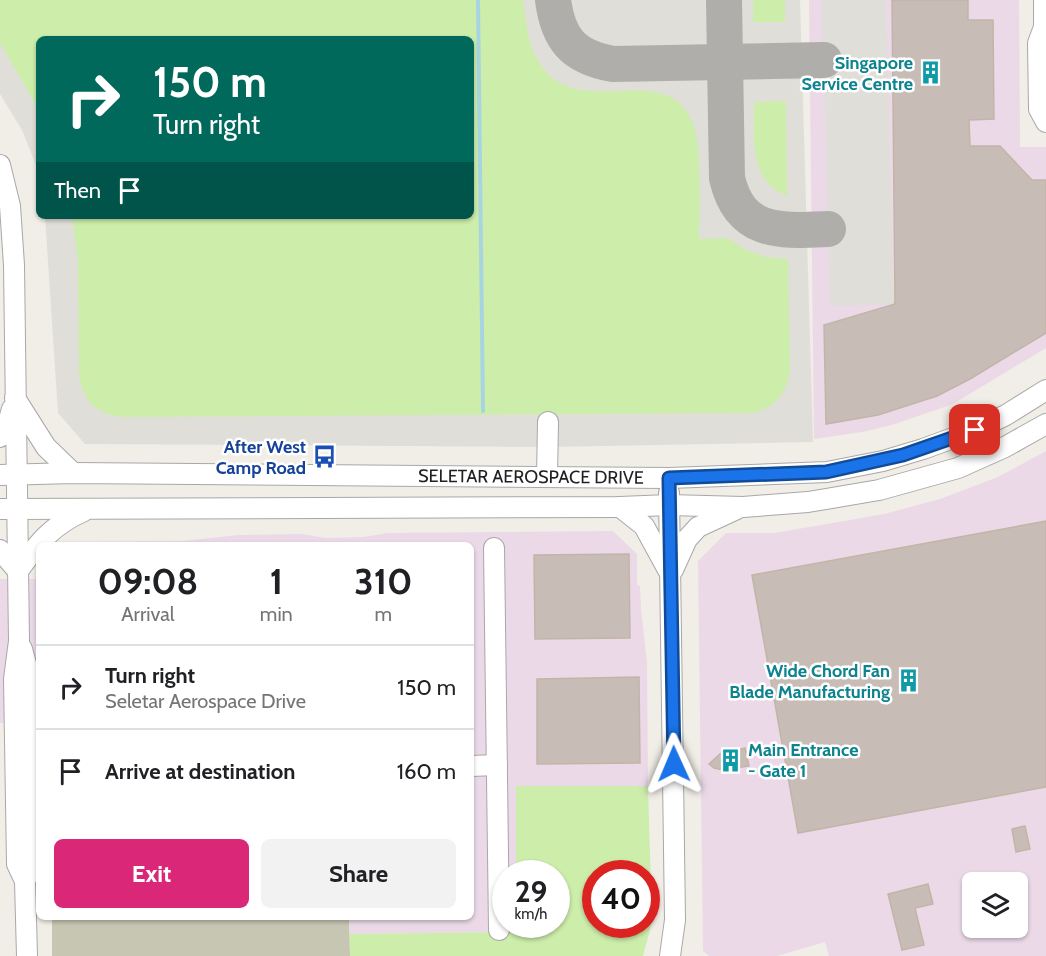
<!DOCTYPE html>
<style>
:root{--surface:#fff;--page:#f2f2f2;--text:#202124;--muted:#757577;--line:#e0e0e0;--accent:#db2777}
body{margin:0;font-family:Cabin,sans-serif;background:var(--page);color:var(--text);height:100vh;display:flex;flex-direction:column;font-size:22px;white-space:nowrap}
*{box-sizing:border-box;margin:0}
p{font-size:20px;color:var(--muted)}
.icon{flex:none;width:33px;height:33px;fill:none;stroke:currentColor;stroke-width:2;stroke-linecap:round;stroke-linejoin:round}
.map{position:relative;flex:1;overflow:hidden}
.details{position:absolute;left:36px;top:542px;width:438px;height:378px;display:flex;flex-direction:column;background:var(--surface);border-radius:9px;box-shadow:0 2px 4px #0004}
.details>*{flex:none}
.hud{position:absolute;left:36px;top:36px;width:438px;height:183px;border-radius:9px;box-shadow:0 2px 4px #0004;background:#00695c;color:#fff;overflow:hidden}
.fabs{position:absolute;left:962px;top:872px;display:grid;gap:12px}
.fabs a{display:grid;place-items:center;width:66px;height:66px;border-radius:9px;background:var(--surface);box-shadow:0 2px 4px #0004;font-size:30px}
.speed{position:absolute;left:492px;top:860px;display:flex;gap:12px;font-size:30px;font-weight:700;text-align:center}
.speed>*{display:grid;place-content:center;width:78px;height:78px;border-radius:50%;background:var(--surface);box-shadow:0 2px 4px #0004;line-height:1}
.speed small{font-size:15px;font-weight:400}
.speed .limit{border:9px solid #d22;background:#fff;color:#111}
.pin{position:absolute;display:grid;place-items:center;width:51px;height:51px;color:#fff;margin:-26px;border-radius:12px;box-shadow:0 3px 9px #0006}
.me{position:absolute;width:66px;margin:-33px;rotate:359deg;stroke-linejoin:round;filter:drop-shadow(0 0 4px #0008)}
.turn{display:flex;align-items:center;gap:21px;height:126px;padding:0 18px;font-size:27px}
.turn .icon{width:78px;height:78px;stroke-width:2.5}
.turn b{display:block;font-size:42px;line-height:51px}
.then{display:flex;align-items:center;height:57px;padding:0 18px;background:#0003;gap:12px;font-size:22px}
.eta{display:flex;justify-content:space-evenly;align-items:center;height:102px;text-align:center}
.eta b{font-size:36px;font-weight:700;line-height:42px}
.button{display:flex;gap:12px;margin-top:auto;padding:12px 18px}
.button a{flex:1;height:69px;border-radius:9px;background:var(--accent);color:#fff;font-size:24px;font-weight:700;line-height:69px;text-align:center}
.button a+a{background:var(--page);color:var(--text)}
ul{padding:0;list-style:none}
li{display:flex;align-items:center;gap:18px;height:84px;padding:0 18px;border-top:2px solid var(--line)}
li div{flex:1}
li b{display:block;font-size:22px}
li em{font-style:normal}
.map>svg:first-child{display:block}
.industrial{fill:#ebd9e8;fill-rule:evenodd}
.airport{fill:#e0ded8}
.construction{fill:#c7c6b2}
.grass{fill:#cdedab;fill-rule:evenodd}
.lines{fill:none;stroke-linecap:round;stroke-linejoin:round}
.stream{stroke:#a6d5e1;stroke-width:4}
.taxiway{stroke:#b0aeab;stroke-width:36}
.building{fill:#c7bdb6;stroke:#c4b4a8;stroke-width:1.5}
.minor-casing{stroke:#a8a8a8;stroke-width:22}
.minor{stroke:#fff;stroke-width:20}
.route-casing{stroke:#114b97;stroke-width:15}
.route{stroke:#1a73e8;stroke-width:10}
.labels{text-anchor:middle;dominant-baseline:central;stroke-width:5;stroke-linejoin:round;paint-order:stroke}
.culture-label{font-size:18px;font-weight:bold;fill:#0d838f;stroke:#fff;text-anchor:end}
.transit-label{font-size:18px;font-weight:bold;fill:#164399;stroke:#fff;text-anchor:end}
.street-label{font-size:18px;fill:#212121;stroke:#fff}
</style>
<div class="map">
<svg width="1046" height="956" viewBox="0 0 1046 956">
<rect width="100%" height="100%" fill="#f1eee7"/>
<!-- industrial -->
<g class="industrial">
<polygon points="809,0 1019,0 1020,147 1046,147 1046,348 953,404 892,425 862,432 814,439"/>
<path d="M 1046,451 L 1046,956 L 829,956 L 825,942 L 777,956 L 709,956 L 703,951 L 698,561 L 726,533 L 775,533 L 884,514 L 940,499 L 998,477 ZM 972,882 L 1017,882 L 1017,927 L 972,927 Z"/>
<polygon points="613,531 637,554 637,585 640,586 641,608 647,663 648,786 516,786 516,873 506,873 506,924 517,924 517,932 350,934 349,917 471,916 471,544 74,544 76,542 182,541 238,535 302,534 326,538 363,537 388,533"/>
<rect x="0" y="579" width="39" height="144"/>
</g>
<!-- airport -->
<g class="airport">
<polygon points="0,0 800,0 813,442 547,447 85,444 58,413 45,216 471,216 471,39 39,39 39,173 22,130 0,94"/>
<polygon points="822,0 886,0 894,304 830,306"/>
</g>
<!-- construction -->
<polygon class="construction" points="52,917 349,917 350,956 52,956"/>
<!-- grass -->
<g class="grass">
<path d="M 0,0 L 523,0 C 526,19 527,40 536,57 C 572,128 663,55 692,121 C 703,145 699,210 699,239 L 727,238 L 744,249 L 765,257 L 788,259 L 790,372 C 786,395 775,407 753,413 L 121,417 C 96,414 84,401 79,376 L 78,261 L 72,216 L 471,216 L 471,39 L 39,39 L 39,110 L 0,43 Z"/>
<rect x="753" y="0" width="32" height="22"/>
<path d="M 786,101 L 787,196 C 748,181 754,136 754,102 Z"/>
<path d="M 516,786 L 648,786 L 652,922 L 643,956 L 350,956 L 350,934 L 516,932 L 517,924 L 556,924 L 556,873 L 516,873 ZM 596,873 L 646,873 L 646,924 L 596,924 Z"/>
</g>
<g class="lines">
<!-- stream -->
<polyline class="stream" points="478,0 483,411"/>
<!-- taxiway -->
<g class="taxiway">
<path d="M 553,0 C 558,39 573,57 613,64 L 824,60"/>
<path d="M 724,0 L 727,178 C 740,235 781,231 828,229"/>
</g>
</g>
<!-- building -->
<g class="building">
<polygon points="892,0 968,0 968,20 993,20 994,119 969,120 970,146 1000,146 1032,180 1046,180 1046,333 970,379 937,396 878,415 826,424 824,325 895,304"/>
<polygon points="1046,521 1046,787 798,833 752,575"/>
<polygon points="629,554 630,638 535,639 534,555"/>
<polygon points="639,677 640,763 537,764 537,679"/>
<polygon points="745,748 749,766 723,770 714,768 709,764 720,754"/>
<polygon points="1025,826 1030,849 1016,852 1012,829"/>
<polygon points="928,884 933,904 915,908 924,945 902,950 888,894"/>
</g>
<g class="lines">
<defs>
<g id="minor">
<polyline points="1044,0 1044,27 1038,43 1039,109 1046,122"/>
<polyline points="0,165 10,206 14,265 19,641 14,679 17,864 25,881 27,956"/>
<polyline points="15,398 46,447 73,473"/>
<polyline points="0,437 7,427 12,409"/>
<path id="s1" d="M 0,475 L 73,473 L 669,478 L 827,472 L 883,461 L 923,449 L 975,430 L 1006,415 L 1046,390"/>
<polyline points="547,477 548,422"/>
<polyline points="669,493 675,920 670,956"/>
<polyline points="620,507 644,526 668,570"/>
<polyline points="0,509 620,507 669,505 743,507 808,502 879,490 958,468 1005,447 1046,424"/>
<polyline points="494,548 499,930"/>
<polyline points="0,550 18,571"/>
<polyline points="673,570 687,539 698,527 737,509"/>
<path d="M 18,571 C 38,543 52,525 84,511"/>
<polyline points="22,649 29,675 32,865 25,881"/>
<polyline points="471,766 497,765"/>
</g>
</defs>
<!-- minor casing -->
<use href="#minor" class="minor-casing"/>
<!-- minor -->
<use href="#minor" class="minor"/>
</g>
<g class="lines">
<defs>
<polyline id="route" points="674,764 669,478 826,472 903,455 975,430"/>
</defs>
<!-- route casing -->
<use href="#route" class="route-casing"/>
<!-- route -->
<use href="#route" class="route"/>
</g>
<!-- icons -->
<defs>
<symbol id="building-bare" viewBox="-9 -9 18 18"><path d="M-4-6H4V6H1V3H-1V6H-4ZM-2.5-4.3h1.7v1.8h-1.7ZM.8-4.3h1.7v1.8H.8ZM-2.5-1h1.7V.8h-1.7ZM.8-1h1.7V.8H.8Z" fill="#0f9aa8" stroke="#fff" stroke-width="2.5" paint-order="stroke"/></symbol>
<symbol id="bus-bare" viewBox="-9 -9 18 18"><path d="M-5-6H5V4H4V6H2V4H-2V6H-4V4H-5ZM-3.5-4V0h7V-4ZM-3.5 1.2v1.5H-2V1.2ZM2 1.2v1.5H3.5V1.2Z" fill="#1a4fb4" stroke="#fff" stroke-width="2.5" paint-order="stroke"/></symbol>
</defs>
<g fill-rule="evenodd">
<use href="#building-bare" x="914" y="56" width="33" height="33"/>
<use href="#bus-bare" x="308" y="440" width="33" height="33"/>
<use href="#building-bare" x="892" y="664" width="33" height="33"/>
<use href="#building-bare" x="714" y="744" width="33" height="33"/>
</g>
<g class="labels">
<!-- culture labels -->
<g class="culture-label">
<text x="913" y="63">Singapore<tspan x="913" dy="21">Service Centre</tspan></text>
<text x="890" y="671">Wide Chord Fan<tspan x="890" dy="21">Blade Manufacturing</tspan></text>
<text x="748" y="750" text-anchor="start">Main Entrance<tspan x="748" dy="21">- Gate 1</tspan></text>
</g>
<!-- transit labels -->
<g class="transit-label">
<text x="306" y="447">After West<tspan x="306" dy="21">Camp Road</tspan></text>
</g>
<!-- street labels -->
<g class="street-label">
<text stroke="none"><textPath href="#s1" startOffset="531">SELETAR AEROSPACE DRIVE</textPath></text>
</g>
</g>
</svg>
<div class="fabs">
<a><svg class="icon" aria-label="layers" viewBox="0 0 24 24"><path d="M12 4l9 5-9 5-9-5zM3 14l9 5 9-5"/></svg></a>
</div>
<div class="speed"><div>29<small>km/h</small></div><div class="limit">40</div></div>
<div class="pin" style="left:975px;top:430px;background:#d93025"><svg class="icon" aria-label="arrive" viewBox="0 0 24 24"><path d="M6 21V4h12l-3 4 3 4H6"/></svg></div>
<svg class="me" style="left:674px;top:764px" viewBox="-20 -20 40 40"><path d="M0-17L14 15 0 8-14 15z" fill="#1a73e8" stroke="#fff" stroke-width="4"/></svg>
<div class="hud">
<div class="turn"><svg class="icon" aria-label="right" viewBox="0 0 24 24"><path d="M7 20v-9h11M14 6l5 5-5 5"/></svg><div><b>150 m</b>Turn right</div></div>
<div class="then">Then<svg class="icon" aria-label="arrive" viewBox="0 0 24 24"><path d="M6 21V4h12l-3 4 3 4H6"/></svg></div>
</div>
<section class="details">
<div class="eta">
<div><b>09:08</b><p>Arrival</p></div>
<div><b>1</b><p>min</p></div>
<div><b>310</b><p>m</p></div>
</div>
<ul>
<li><svg class="icon" aria-label="right" viewBox="0 0 24 24"><path d="M7 20v-9h11M14 6l5 5-5 5"/></svg><div><b>Turn right</b><p>Seletar Aerospace Drive</p></div><em>150 m</em></li>
<li><svg class="icon" aria-label="arrive" viewBox="0 0 24 24"><path d="M6 21V4h12l-3 4 3 4H6"/></svg><div><b>Arrive at destination</b></div><em>160 m</em></li>
</ul>
<div class="button"><a>Exit</a><a>Share</a></div>
</section>
</div>
